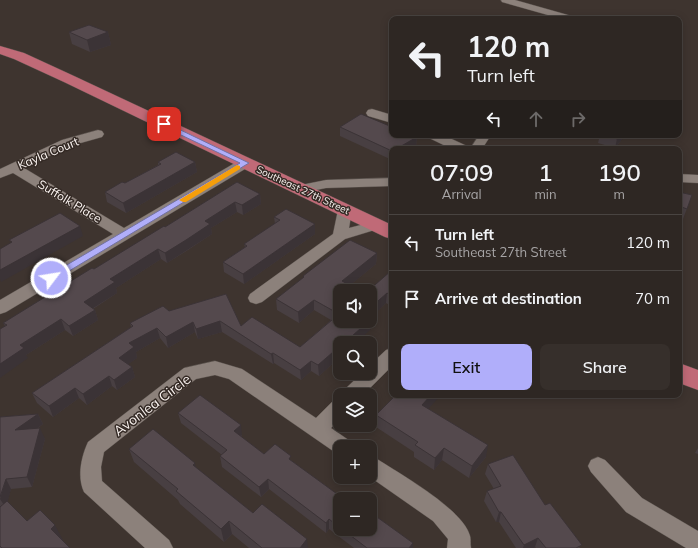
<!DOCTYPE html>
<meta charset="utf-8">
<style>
:root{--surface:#2e2723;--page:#362f2b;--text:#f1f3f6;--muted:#a7a5a6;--line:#494441;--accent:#b0aefa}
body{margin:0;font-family:Mulish,sans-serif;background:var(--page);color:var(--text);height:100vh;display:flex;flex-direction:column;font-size:15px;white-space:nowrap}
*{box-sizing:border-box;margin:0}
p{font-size:13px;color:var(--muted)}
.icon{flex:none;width:22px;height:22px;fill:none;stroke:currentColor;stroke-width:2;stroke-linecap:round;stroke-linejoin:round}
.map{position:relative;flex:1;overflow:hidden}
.side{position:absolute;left:389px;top:146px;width:293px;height:252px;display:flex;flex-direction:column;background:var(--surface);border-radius:8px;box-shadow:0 2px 10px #0003,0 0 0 1px var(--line)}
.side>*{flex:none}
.hud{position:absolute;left:389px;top:16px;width:293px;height:122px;border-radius:8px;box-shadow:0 2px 10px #0003,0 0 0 1px var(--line);background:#2e2723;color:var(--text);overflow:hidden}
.buttons{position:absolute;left:333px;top:284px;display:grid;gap:8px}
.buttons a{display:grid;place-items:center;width:44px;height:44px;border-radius:8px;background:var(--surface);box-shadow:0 2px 10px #0003,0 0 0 1px var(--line);font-size:20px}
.pin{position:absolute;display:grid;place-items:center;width:34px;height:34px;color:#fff;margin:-17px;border-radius:8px;box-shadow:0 2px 6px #0006}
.me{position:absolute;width:44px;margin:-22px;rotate:59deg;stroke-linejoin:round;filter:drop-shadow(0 0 3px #0008)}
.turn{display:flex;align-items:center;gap:14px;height:84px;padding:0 12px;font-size:18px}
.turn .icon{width:52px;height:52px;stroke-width:2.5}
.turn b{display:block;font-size:28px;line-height:34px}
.lanes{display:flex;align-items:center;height:38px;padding:0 12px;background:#0003;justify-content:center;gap:20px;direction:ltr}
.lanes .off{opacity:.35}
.eta{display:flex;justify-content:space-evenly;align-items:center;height:68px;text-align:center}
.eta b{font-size:24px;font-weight:600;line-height:28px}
.action{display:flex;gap:8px;margin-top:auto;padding:8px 12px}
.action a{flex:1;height:46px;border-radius:8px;background:var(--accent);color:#111;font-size:16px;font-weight:600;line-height:46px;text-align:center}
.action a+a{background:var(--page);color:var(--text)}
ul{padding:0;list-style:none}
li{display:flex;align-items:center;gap:12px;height:56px;padding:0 12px;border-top:1px solid var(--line)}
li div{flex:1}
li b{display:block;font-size:15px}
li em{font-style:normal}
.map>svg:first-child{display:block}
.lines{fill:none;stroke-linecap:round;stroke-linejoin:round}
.minor-casing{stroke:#58504b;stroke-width:1}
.major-casing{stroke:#58504b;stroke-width:1}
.minor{fill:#8c817b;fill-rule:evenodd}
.major{fill:#c06a77;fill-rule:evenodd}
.wall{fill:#483f42}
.shaded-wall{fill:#3b3336}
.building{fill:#54494d;stroke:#3b3336}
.route{fill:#b0aefa;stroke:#7271a2}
.slow{fill:#f59e0b}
.labels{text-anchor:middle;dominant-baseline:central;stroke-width:3;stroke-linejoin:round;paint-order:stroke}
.far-street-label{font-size:10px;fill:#faf3f0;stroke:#342a25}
.street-label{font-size:12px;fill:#faf3f0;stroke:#342a25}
.near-street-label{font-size:14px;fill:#faf3f0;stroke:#342a25}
</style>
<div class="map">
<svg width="698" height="548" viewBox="0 0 698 548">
<rect width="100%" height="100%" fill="#3e342f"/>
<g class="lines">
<defs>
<g id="minor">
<polygon points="501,0 515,0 575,17 577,19 562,19 502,2"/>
<polygon points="372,109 392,115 392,123 368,116 366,113 368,110"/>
<polygon points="98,130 102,131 104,134 102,137 70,146 24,168 124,228 240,160 250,160 252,163 250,166 6,312 0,314 0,300 113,234 13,173 0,178 0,169 62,140"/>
<polygon points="427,135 443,135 467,146 468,149 452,149 429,138"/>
<polygon points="479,135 491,135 482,149 470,149"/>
<polygon points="679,174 698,175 698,183 679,182"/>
<polygon points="392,178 392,186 326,188 301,193 296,192 294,189 296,186 326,180"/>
<polygon points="345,206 350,207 352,210 349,228 376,221 381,222 383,225 381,228 345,239 262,302 256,304 250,302 248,298 250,294 333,234 338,210 340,207"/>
<polygon points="392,348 392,366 363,395 341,395 344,390 362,373 370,373 370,365 386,350"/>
<path d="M 215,361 L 242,369 L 316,418 L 333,401 L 340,398 L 340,419 L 331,428 L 350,441 L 353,447 L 340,447 L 340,455 L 336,453 L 229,379 L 215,375 L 196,379 L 104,452 L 101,467 L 102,481 L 169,540 L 173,548 L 145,548 L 84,492 C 77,477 81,457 88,442 L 184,368 Z"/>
<path d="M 370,456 L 377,459 C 400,474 463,509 470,536 C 471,539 470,544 471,548 L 447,548 L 448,539 L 433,521 L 370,477 Z"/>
<polygon points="598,457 605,460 642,498 698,531 698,548 686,548 626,512 591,472 588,466 591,460"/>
</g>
<g id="major">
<polygon points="0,46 24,53 74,76 392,225 392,239 385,237 64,82 14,59 0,54"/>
<polygon points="679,363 698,370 698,390 679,383"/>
</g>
</defs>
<!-- minor casing -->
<use href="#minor" class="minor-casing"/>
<!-- major casing -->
<use href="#major" class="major-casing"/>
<!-- minor -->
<use href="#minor" class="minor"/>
<!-- major -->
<use href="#major" class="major"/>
</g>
<!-- wall -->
<g class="wall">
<polygon points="69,32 108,32 111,45 90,52 72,44"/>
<polygon points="340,127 417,137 416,147 412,149 392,149 392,160 340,136"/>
<polygon points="600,135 624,135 623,138 615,148 598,143"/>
<polygon points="158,162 195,162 197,172 126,213 107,202 105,192 125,183 158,165"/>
<polygon points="237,182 260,194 261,204 243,215 237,212 211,228 212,234 188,250 167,263 161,259 116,288 117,293 93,309 95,310 98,320 73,336 65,330 26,355 28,358 5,326 3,323 165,227"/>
<polygon points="679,192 692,195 683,219 679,217"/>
<polygon points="274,217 315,234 244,284 224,272 223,262 245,247 244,244 275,224"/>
<polygon points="377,253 376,264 350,285 340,321 371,319 370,330 340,343 340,357 319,376 311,371 301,380 274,363 273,364 222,332 198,339 195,332 168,348 160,338 136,352 137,358 128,364 132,367 135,377 117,390 112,386 87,405 79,398 53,417 37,403 32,393 131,327 130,323 226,294 241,326 300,347 331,320 314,310 299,323 277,310 276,299 303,278 303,276"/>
<polygon points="392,270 392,306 391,306 386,303 370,318 370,291"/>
<polygon points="444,395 454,395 450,399"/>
<polygon points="428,409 486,457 469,478 442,460 434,470 414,457 414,452 376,427 376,415"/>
<polygon points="178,413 242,435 241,437 264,454 292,461 340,499 340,529 370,529 413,543 413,548 354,548 329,529 326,533 269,489 261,497 222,467 220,456 222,455 181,423"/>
<polygon points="38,414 43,424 37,429 45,439 32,487 11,489 7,502 27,521 63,540 62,540 70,548 0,548 0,417"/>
<polygon points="698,448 698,454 695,453"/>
<polygon points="129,449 196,468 253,513 308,548 249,548 232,534 224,542 180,504 178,500 134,462"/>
<polygon points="488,464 545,505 580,548 536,548 535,547 534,548 516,548 499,522 496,522 484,501 487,491 494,489 485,474"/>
</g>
<!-- shaded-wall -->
<g class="shaded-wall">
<polygon points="108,32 111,45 90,52 87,40"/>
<polygon points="620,135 624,135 623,138 615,148 617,139"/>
<polygon points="417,137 416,147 412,149 396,149"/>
<polygon points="195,162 197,172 126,213 123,203"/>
<polygon points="260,194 261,204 243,215 242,205"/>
<polygon points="235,202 237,212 211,228 212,234 167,263 165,253 205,221"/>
<polygon points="315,224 315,234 244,284 243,274"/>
<polygon points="80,226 83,236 1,282 0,279 0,270"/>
<polygon points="158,249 161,259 116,288 117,293 87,312 84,302 110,279"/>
<polygon points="377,253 376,264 343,291 342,281"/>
<polygon points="387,293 386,303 370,318 370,308"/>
<polygon points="314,300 314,310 299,323 298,312"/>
<polygon points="95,310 98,320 73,336 69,326"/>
<polygon points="61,319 65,330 26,355 28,358 0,378 0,364 20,345"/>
<polygon points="371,319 370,330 356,343 344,343 369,321 370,321"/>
<polygon points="220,321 222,332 198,339 196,329"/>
<polygon points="193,322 195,332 168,348 166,337"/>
<polygon points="157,328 160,338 136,352 137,358 123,368 119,358 129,343"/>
<polygon points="340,346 340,357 319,376 318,365"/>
<polygon points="273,353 274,363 273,364 271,354"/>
<polygon points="311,361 311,371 301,380 300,370"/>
<polygon points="132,367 135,377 117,390 114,380"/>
<polygon points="109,376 112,386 87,405 83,394"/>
<polygon points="75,388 79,398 53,417 49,406"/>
<polygon points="431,395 441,395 421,417 422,405"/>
<polygon points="451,395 454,395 450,399"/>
<polygon points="38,414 43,424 20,441 15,430"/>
<polygon points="241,425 242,435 236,442 234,431"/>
<polygon points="40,428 45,439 32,487 27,477"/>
<polygon points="488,445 486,457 469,478 472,466"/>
<polygon points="444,448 442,460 434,470 435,458"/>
<polygon points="195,463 198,476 193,465"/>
<polygon points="6,479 11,489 6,508 0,499"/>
<polygon points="268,479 269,489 261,497 259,487"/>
<polygon points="499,512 501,512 499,522 496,522"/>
<polygon points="329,519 329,529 326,533 326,523"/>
<polygon points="229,521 232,534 224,542 221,529"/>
<polygon points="55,525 63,540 59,544 51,529"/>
<polygon points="538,538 535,547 534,548 523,548 524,545"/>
<polygon points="307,539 308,548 300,548"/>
<polygon points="413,543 413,548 409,548"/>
</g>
<!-- building -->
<g class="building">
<polygon points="89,25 108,32 87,40 69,32"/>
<polygon points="361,114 392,127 392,135 411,135 417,137 396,149 392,149 392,151 340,127"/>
<polygon points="606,135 620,135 617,139"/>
<polygon points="176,152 195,162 123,203 105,192 122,182 125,183 161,164 158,162"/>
<polygon points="237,182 260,194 242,205 235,202 205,221 210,224 186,240 165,253 158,249 110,279 115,282 84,302 95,310 69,326 61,319 20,345 24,348 0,364 0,329 7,325 3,323 92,268 94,269 164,226 165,227"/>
<polygon points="679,192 692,195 687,209 679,206"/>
<polygon points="286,209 315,224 243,274 223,262 247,246 244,244 280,220 274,217"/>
<polygon points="60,213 80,226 0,270 0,249 12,242 9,240"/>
<polygon points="350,240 377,253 342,281 360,291 340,291 340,321 369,321 344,343 340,343 340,346 318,365 311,361 300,370 273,353 271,354 220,321 196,329 193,322 166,337 157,328 129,343 134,347 119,358 132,367 114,380 109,376 83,394 75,388 49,406 32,393 133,326 130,323 163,306 169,311 226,294 241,326 252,317 300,347 339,314 314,300 298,312 276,299 304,277 303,276"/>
<polygon points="392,270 392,296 387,293 370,308 370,291 368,291"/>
<polygon points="200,395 241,425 234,431 264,454 275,444 291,456 289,459 344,499 340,499 340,528 329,519 326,523 268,479 259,487 220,456 227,450 178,413"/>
<polygon points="396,395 431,395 422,405 488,445 472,466 444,448 435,458 415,445 418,442 376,415"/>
<polygon points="38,414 15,430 40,428 27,477 6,479 0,497 0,417"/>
<polygon points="153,429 195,463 193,465 253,513 262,504 307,539 300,548 262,548 229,521 221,529 176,491 178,489 129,449"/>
<polygon points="513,455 545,505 550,503 582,545 576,548 546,548 538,538 524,545 501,512 499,512 487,491 501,486 488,464"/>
<polygon points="7,501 27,521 40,510 55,525 51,529 70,548 2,548 0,546 0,507"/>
<polygon points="370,512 413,543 409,548 367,548 342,529 370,529"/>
</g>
<!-- route -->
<polygon class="route" points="164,122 249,163 54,280 48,280 46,278 48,276 240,163 162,126 161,124"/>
<!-- slow -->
<polygon class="slow" points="237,165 240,166 240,169 186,202 183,202 179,200"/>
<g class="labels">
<!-- far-street labels -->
<g class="far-street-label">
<text transform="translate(303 190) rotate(25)">Southeast 27th Street</text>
</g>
<!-- street labels -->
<g class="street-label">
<text transform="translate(48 153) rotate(-23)">Kayla Court</text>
<text transform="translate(70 201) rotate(31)">Suffolk Place</text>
</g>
<!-- near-street labels -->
<g class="near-street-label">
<text transform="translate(152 405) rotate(-37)">Avonlea Circle</text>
</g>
</g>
</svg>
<div class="buttons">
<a><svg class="icon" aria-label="sound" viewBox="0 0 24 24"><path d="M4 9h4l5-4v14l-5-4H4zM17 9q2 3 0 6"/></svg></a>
<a><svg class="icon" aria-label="search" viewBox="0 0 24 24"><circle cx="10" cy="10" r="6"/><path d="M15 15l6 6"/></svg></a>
<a><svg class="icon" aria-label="layers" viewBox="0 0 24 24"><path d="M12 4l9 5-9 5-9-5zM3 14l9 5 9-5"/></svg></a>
<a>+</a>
<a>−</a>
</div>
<div class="pin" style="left:164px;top:124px;background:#d93025"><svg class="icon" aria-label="arrive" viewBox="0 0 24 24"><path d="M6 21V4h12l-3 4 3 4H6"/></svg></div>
<svg class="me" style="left:51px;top:278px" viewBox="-20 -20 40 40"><circle r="17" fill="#b0aefa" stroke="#fff" stroke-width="3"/><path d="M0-11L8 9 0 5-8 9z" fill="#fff"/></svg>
<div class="hud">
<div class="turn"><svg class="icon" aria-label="left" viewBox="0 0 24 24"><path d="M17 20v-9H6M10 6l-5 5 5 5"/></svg><div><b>120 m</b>Turn left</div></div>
<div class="lanes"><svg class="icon" aria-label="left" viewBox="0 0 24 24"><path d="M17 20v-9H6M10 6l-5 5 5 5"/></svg><svg class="icon off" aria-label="ahead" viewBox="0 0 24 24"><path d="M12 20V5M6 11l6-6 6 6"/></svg><svg class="icon off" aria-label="right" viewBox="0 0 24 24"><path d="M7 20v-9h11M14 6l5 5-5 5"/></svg></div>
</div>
<section class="side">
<div class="eta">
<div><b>07:09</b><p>Arrival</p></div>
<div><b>1</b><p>min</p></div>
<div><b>190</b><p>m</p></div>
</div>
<ul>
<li><svg class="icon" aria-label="left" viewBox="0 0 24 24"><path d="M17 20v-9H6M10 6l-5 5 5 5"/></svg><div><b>Turn left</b><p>Southeast 27th Street</p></div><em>120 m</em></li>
<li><svg class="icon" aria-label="arrive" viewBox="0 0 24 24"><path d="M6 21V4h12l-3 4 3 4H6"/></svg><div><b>Arrive at destination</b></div><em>70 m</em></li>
</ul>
<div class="action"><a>Exit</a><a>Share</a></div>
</section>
</div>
